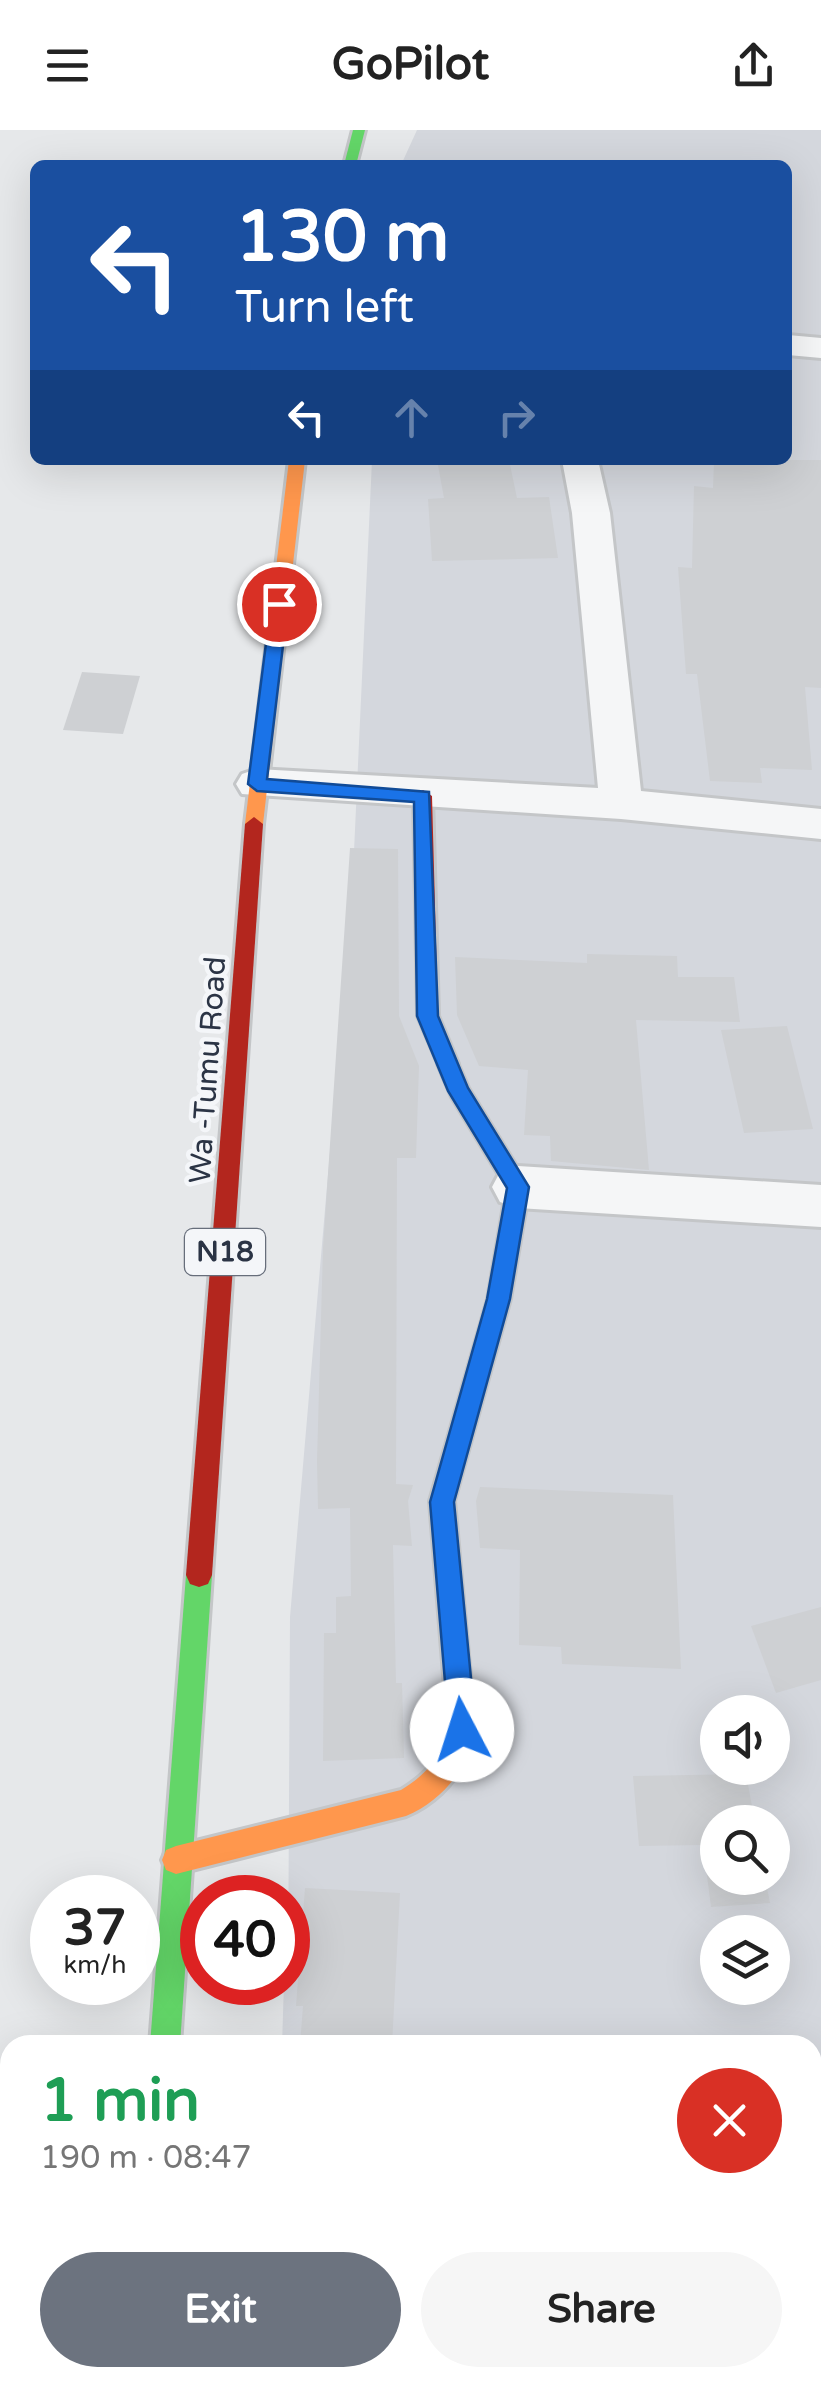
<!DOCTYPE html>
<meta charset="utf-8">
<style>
:root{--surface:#fff;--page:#f6f6f6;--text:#222;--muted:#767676;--accent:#6c737f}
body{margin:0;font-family:"Varela Round",sans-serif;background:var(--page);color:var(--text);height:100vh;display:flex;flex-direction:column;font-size:38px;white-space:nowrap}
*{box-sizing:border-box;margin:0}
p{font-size:32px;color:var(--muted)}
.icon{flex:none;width:55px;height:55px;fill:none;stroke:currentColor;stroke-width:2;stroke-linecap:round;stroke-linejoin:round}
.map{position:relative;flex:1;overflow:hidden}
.side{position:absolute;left:0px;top:1905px;width:822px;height:352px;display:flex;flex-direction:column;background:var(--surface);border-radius:30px 30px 0 0;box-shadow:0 10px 40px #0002}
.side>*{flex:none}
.guide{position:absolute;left:30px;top:30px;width:762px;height:305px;border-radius:15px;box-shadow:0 10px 40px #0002;background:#1a4fa0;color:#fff;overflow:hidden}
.fabs{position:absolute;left:700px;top:1565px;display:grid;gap:20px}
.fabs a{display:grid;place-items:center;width:90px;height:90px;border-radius:50%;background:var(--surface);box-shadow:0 10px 40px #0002;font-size:50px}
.speed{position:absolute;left:30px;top:1745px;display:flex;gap:20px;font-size:50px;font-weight:700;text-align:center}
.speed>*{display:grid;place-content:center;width:130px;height:130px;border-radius:50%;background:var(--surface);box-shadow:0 10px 40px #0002;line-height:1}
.speed small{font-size:25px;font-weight:400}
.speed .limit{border:15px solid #d22;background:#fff;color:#111}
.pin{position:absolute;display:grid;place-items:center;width:85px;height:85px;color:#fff;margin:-42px;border:5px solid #fff;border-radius:50%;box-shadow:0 2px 10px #0007}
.me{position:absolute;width:110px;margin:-55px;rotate:355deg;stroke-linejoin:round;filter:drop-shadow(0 0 8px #0008)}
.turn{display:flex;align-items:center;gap:35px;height:210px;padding:0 40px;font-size:45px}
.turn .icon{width:130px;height:130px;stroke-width:2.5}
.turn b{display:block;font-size:70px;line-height:85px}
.lanes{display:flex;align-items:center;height:95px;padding:0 40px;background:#0003;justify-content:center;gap:50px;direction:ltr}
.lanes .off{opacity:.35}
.round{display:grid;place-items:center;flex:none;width:105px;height:105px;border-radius:52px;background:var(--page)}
.summary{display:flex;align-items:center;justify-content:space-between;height:170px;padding:0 40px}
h1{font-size:60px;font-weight:800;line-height:75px;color:#1e9e55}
.cta{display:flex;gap:20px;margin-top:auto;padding:20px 40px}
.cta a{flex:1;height:115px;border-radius:60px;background:var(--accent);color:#fff;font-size:40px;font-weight:800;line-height:115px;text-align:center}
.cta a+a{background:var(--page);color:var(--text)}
header{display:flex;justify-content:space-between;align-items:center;height:130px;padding:0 40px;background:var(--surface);font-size:45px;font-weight:800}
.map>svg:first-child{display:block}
.built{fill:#d4d7dd;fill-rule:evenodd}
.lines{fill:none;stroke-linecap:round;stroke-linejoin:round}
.stream{fill:#b4c4d5;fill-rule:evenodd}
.building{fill:#ced0d3}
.street-casing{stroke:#c4c6c8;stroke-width:6}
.fast-casing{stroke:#c4c6c8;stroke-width:6}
.slow-casing{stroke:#c4c6c8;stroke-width:6}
.jam-casing{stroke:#c4c6c8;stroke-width:6}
.street{fill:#f5f6f7;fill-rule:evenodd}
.fast{fill:#63d668;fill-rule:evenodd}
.slow{fill:#ff974d;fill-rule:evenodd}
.jam{fill:#b3261e;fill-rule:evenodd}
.route{fill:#1a73e8;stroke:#114b97;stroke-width:2.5}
.labels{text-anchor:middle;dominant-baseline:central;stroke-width:9;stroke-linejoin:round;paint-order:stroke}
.shield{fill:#f4f6f9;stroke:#676e7b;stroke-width:2.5}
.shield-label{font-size:28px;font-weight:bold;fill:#2b3445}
.street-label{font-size:30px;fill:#2b3445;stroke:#f4f6f9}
</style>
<header><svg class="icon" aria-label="menu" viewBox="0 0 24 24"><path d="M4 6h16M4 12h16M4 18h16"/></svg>GoPilot<svg class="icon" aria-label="share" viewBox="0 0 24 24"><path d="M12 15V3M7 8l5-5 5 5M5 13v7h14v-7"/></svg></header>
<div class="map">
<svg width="821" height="2257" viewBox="0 0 821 2257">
<rect width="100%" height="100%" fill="#e6e8ea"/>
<!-- built -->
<path class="built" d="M 417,0 L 821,0 L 821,2257 L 637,2257 L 579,2248 L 812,2248 L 812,1915 L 282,1915 L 284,1853 L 288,1852 L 290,1487 L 352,765 L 372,330 L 788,330 L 788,35 L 401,35 ZM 718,1582 L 772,1582 L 772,1638 L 718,1638 ZM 718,1692 L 772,1692 L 772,1748 L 718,1748 ZM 718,1802 L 772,1802 L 772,1858 L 718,1858 Z"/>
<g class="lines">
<!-- stream -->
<polygon class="stream" points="0,2236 10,2238 10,2248 41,2248 42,2257 0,2257"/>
</g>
<!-- building -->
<g class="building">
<polygon points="437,330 509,330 517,368 549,367 558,428 432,431 428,369 444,368"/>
<polygon points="754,330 821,330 821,558 805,557 812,640 760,638 762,653 710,651 697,544 686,544 678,437 692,438 694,356 713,358 714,332 754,335"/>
<polygon points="82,542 140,546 123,604 63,600"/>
<polygon points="350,718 398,719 399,886 419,936 416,1028 397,1028 396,1354 413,1355 408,1371 412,1416 393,1415 396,1553 402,1553 404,1628 323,1631 324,1503 336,1503 336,1467 351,1466 350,1378 318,1379 317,1331 323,1118"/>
<polygon points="587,824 677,826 678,847 734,847 740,892 636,890 649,1040 551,1031 550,1006 524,1005 528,940 479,936 457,885 455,827 587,833"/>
<polygon points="787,896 813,999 744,1003 721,900"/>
<polygon points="480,1357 673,1365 681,1539 562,1534 561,1517 519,1515 520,1420 480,1418 476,1371"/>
<polygon points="821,1477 821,1550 776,1563 751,1496"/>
<polygon points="746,1644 755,1692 718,1692 718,1748 765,1748 770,1773 711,1777 703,1715 639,1716 633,1646"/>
<polygon points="305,1758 400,1763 392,1915 300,1915 303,1876 296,1876"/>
</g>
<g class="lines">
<defs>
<g id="street">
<polygon points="788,205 821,208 821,228 788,225"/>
<polygon points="562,330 598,330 610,383 641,661 821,679 821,709 621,689 242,664 236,654 242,644 257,639 598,658 572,383"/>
<polygon points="518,1036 821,1055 821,1097 518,1078 500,1072 492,1057 500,1042"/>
<polygon points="368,2248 445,2248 449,2257 372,2257"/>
</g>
<g id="fast">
<polygon points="353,0 365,0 356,35 344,35"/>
<polygon points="448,926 455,928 468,958 529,1057 510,1169 454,1371 471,1557 467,1566 458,1570 449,1566 445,1557 430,1371 488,1169 507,1058 452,967 438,934"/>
<polygon points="199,1433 208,1436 212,1445 180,1915 150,1915 186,1445 190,1436"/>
</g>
<g id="slow">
<polygon points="289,330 305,330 263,694 254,701 245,694"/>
<path d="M 458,1544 L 467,1548 C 491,1604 459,1664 406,1686 L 176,1744 L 166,1740 L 162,1730 L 166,1720 L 176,1716 L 401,1660 C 434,1640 447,1619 446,1580 C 446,1568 444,1559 449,1548 Z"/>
</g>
<g id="jam">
<polygon points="423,660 432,666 438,886 458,934 448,942 441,940 418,886 414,666"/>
<polygon points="254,687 263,694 212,1445 208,1454 199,1457 190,1454 186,1445 245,694"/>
<rect x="125" y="2248" width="32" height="9"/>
</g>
</defs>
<!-- street casing -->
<use href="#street" class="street-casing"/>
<!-- fast casing -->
<use href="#fast" class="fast-casing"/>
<!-- slow casing -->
<use href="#slow" class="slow-casing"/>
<!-- jam casing -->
<use href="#jam" class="jam-casing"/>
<!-- street -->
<use href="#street" class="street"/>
<!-- fast -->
<use href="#fast" class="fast"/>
<!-- slow -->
<use href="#slow" class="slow"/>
<!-- jam -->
<use href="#jam" class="jam"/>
</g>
<!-- route -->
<polygon class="route" points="279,469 288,474 267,649 429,662 438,886 468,958 529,1057 510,1169 454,1372 476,1600 472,1610 462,1613 453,1610 449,1600 430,1372 487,1169 507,1058 448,961 417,886 414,672 257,661 248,654 271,474"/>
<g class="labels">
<!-- shield labels -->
<rect class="shield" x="185" y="1099" width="80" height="46" rx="8"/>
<g class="shield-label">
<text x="225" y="1122">N18</text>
</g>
<!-- street labels -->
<g class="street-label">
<text transform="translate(208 940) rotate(-86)">Wa -Tumu Road</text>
</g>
</g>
</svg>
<div class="fabs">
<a><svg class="icon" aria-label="sound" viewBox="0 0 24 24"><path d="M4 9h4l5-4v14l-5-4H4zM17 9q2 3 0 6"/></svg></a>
<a><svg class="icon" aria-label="search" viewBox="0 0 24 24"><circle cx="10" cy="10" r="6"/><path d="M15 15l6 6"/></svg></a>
<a><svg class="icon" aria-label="layers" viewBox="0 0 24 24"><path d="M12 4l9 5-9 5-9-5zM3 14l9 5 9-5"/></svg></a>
</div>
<div class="speed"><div>37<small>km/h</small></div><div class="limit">40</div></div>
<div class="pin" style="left:279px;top:474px;background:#d93025"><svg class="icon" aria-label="arrive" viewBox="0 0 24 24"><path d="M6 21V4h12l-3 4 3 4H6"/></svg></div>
<svg class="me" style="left:462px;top:1600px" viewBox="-20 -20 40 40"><circle r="19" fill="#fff"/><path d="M0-13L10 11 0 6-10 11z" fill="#1a73e8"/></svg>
<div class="guide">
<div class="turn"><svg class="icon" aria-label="left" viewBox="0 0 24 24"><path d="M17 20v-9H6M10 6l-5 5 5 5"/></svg><div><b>130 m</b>Turn left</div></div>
<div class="lanes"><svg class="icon" aria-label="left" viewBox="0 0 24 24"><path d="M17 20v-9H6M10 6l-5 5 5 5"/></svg><svg class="icon off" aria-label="ahead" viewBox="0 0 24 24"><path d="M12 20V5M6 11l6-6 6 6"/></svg><svg class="icon off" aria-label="right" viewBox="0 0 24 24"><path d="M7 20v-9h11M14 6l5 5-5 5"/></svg></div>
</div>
<section class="side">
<div class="summary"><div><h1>1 min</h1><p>190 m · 08:47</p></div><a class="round" style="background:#d93025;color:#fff"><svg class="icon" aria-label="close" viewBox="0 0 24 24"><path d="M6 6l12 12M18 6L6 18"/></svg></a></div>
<div class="cta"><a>Exit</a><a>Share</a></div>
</section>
</div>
